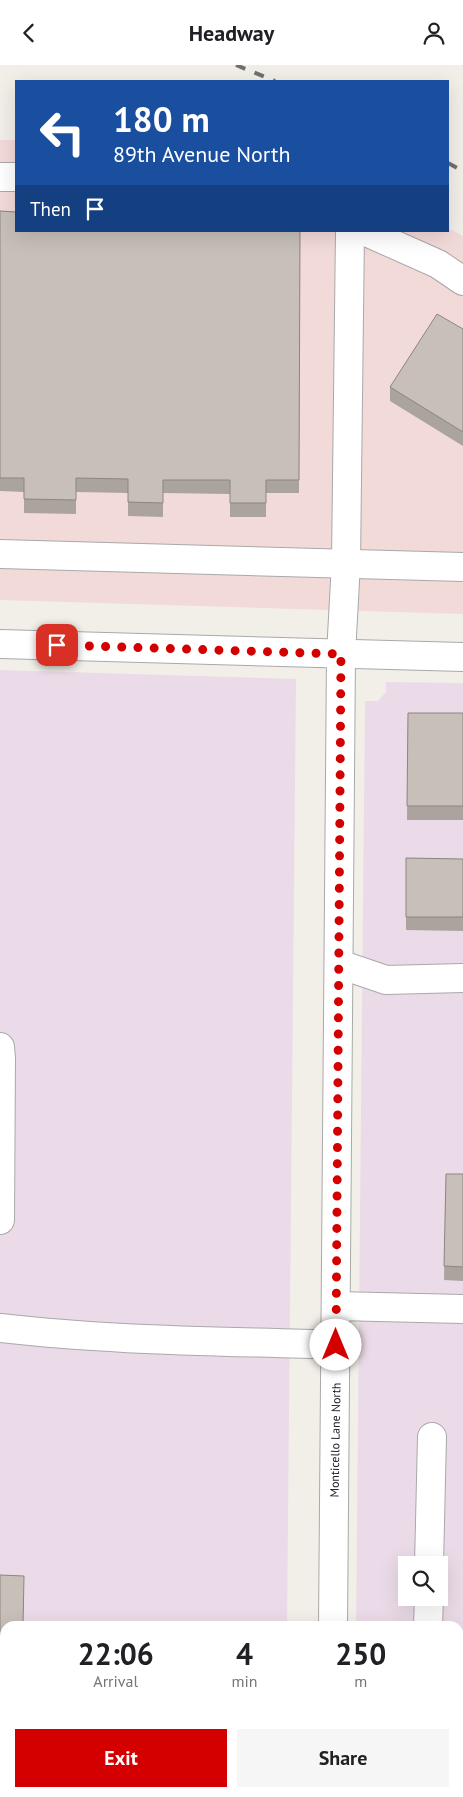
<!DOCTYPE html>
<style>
:root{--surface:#fff;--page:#f6f6f6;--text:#202124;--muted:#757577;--accent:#d40000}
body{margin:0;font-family:"PT Sans",sans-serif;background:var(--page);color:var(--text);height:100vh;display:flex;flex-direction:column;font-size:19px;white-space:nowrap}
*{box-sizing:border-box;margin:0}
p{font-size:16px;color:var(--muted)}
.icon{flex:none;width:28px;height:28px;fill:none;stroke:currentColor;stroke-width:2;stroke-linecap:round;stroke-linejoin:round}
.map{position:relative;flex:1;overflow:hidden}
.details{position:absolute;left:0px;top:1556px;width:464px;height:176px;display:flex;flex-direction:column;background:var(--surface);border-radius:15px 15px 0 0;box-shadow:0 5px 20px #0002}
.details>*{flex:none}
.guide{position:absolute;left:15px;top:15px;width:434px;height:152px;border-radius:0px;box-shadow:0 5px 20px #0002;background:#1a4fa0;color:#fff;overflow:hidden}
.buttons{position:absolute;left:398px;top:1491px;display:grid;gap:10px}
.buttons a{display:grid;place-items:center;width:50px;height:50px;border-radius:0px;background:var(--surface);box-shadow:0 5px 20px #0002;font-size:25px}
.pin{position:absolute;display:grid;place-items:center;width:42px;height:42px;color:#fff;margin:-21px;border-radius:10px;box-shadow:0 2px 8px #0006}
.me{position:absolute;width:55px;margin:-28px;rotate:0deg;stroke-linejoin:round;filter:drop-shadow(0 0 4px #0008)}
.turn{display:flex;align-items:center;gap:18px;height:105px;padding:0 15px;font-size:22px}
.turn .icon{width:65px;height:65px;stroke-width:2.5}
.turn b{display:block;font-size:35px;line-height:42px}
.then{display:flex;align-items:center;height:48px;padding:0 15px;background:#0003;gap:10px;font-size:19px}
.eta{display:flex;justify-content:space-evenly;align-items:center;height:85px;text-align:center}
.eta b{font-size:30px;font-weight:800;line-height:35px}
.button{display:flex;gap:10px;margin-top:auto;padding:10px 15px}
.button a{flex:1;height:58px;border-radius:0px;background:var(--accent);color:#fff;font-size:20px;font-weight:800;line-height:58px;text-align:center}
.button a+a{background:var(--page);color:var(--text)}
header{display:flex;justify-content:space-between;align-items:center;height:65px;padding:0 15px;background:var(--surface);font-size:22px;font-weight:800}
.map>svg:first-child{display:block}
.commercial{fill:#f2dad9}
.industrial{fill:#ebdbe8;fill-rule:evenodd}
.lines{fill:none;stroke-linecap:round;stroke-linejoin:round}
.minor-casing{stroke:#a9a9a9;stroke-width:30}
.minor{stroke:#fff;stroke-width:28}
.rail{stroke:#707070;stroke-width:4;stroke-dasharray:10 10;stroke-linecap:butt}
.wall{fill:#aba49e}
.building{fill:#c7bfb8;stroke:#8b8681}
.route{stroke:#d40000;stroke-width:9;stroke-dasharray:0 16.2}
.labels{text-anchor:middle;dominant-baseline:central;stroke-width:4.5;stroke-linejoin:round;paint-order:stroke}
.street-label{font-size:12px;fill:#222;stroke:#fff}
</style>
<header><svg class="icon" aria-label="back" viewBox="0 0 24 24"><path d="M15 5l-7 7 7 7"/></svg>Headway<svg class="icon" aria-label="person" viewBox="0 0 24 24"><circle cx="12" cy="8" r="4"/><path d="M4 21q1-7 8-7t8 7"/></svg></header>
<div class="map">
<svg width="463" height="1732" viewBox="0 0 463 1732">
<rect width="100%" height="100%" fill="#f2efe9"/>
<!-- commercial -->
<polygon class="commercial" points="0,75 16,75 16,166 448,166 448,163 463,171 463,549 0,535"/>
<!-- industrial -->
<g class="industrial">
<polygon points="0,605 296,614 287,1561 5,1561 5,1728 286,1728 286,1732 0,1732"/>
<path d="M 386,617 L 463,618 L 463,1732 L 355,1732 L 355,1728 L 459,1728 L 459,1561 L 356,1561 L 365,636 L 378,636 L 386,627 ZM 406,1500 L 439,1500 L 439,1532 L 406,1532 Z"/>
</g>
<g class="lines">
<defs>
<g id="minor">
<polyline points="0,112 16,112"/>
<polyline points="364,166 438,199 463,216"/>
<polyline points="0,489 463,502"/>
<polyline points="0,579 463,592"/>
<polyline points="339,899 386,915 463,913"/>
<polyline points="0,982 1,993 0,1155"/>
<polyline points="336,1241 463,1244"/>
<path d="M 0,1263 C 111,1276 224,1276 336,1280"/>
<polyline points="429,1500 432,1372"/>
<polyline points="333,1561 341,589 346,498 350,166"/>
<polyline points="428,1561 429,1532"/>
<polyline points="459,1596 463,1597"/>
<polyline points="331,1732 331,1728"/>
<polyline points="425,1732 425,1728"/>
</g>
</defs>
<!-- minor casing -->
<use href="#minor" class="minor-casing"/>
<!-- minor -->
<use href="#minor" class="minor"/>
<!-- rail -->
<g class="rail">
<polyline points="236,0 275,16"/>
<polyline points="448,98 463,106"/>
</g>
</g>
<!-- wall -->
<g class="wall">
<polygon points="0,146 300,166 299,428 266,428 266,452 230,452 230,429 163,428 163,452 128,451 128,428 76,427 76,449 24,448 24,427 0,426"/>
<polygon points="463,264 463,381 390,336 390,322"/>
<polygon points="408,648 463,648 463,755 407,755"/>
<polygon points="406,793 463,794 463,866 406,865"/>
<polygon points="446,1109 463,1109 463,1216 444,1215"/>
</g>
<!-- building -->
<g class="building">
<polygon points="0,146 16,147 16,166 300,166 299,415 266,415 266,438 230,438 230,415 163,415 163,438 128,437 128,414 76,413 76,435 24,434 24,413 0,413"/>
<polygon points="437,249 463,264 463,367 390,322"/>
<polygon points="408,648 463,648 463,741 407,741"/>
<polygon points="406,793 463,794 463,852 406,852"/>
<polygon points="446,1109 463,1109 463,1202 444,1201"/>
<polygon points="0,1510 24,1511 23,1561 5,1561 5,1728 19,1728 19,1732 0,1732"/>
</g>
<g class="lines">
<!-- route -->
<polyline class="route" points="57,580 341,589 336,1280"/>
</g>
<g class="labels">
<!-- street labels -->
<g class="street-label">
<text transform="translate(335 1375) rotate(-89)">Monticello Lane North</text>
</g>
</g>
</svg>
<div class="buttons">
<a><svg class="icon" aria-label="search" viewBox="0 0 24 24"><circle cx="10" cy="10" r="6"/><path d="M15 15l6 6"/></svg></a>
</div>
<div class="pin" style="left:57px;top:580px;background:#d93025"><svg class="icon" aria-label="arrive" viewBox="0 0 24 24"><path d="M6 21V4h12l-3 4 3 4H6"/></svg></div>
<svg class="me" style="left:336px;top:1280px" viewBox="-20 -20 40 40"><circle r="19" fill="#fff"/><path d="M0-13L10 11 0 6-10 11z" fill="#d40000"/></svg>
<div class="guide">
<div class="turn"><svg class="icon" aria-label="left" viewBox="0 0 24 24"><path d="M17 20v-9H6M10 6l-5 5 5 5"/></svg><div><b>180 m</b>89th Avenue North</div></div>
<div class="then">Then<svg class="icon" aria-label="arrive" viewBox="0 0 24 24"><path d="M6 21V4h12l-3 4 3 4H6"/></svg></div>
</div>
<section class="details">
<div class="eta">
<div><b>22:06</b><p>Arrival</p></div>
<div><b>4</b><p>min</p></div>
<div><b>250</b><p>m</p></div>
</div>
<div class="button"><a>Exit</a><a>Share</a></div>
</section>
</div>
